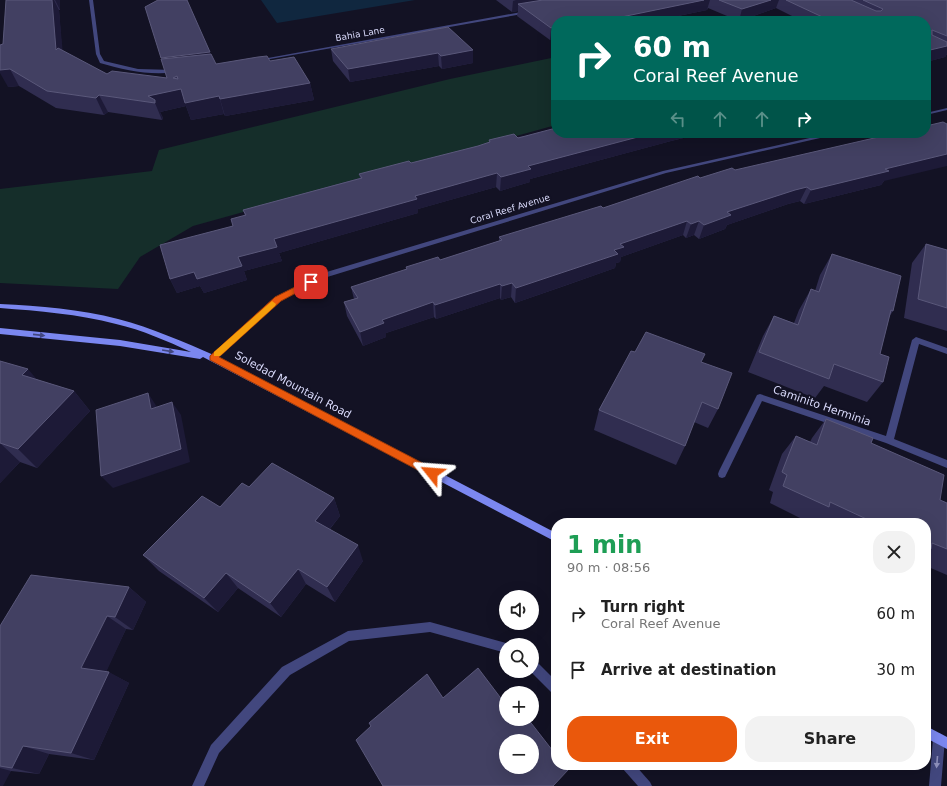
<!DOCTYPE html>
<meta charset="utf-8">
<style>
:root{--surface:#fff;--page:#f2f2f2;--text:#222;--muted:#767676;--accent:#ea580c}
body{margin:0;font-family:"DejaVu Sans",sans-serif;background:var(--page);color:var(--text);height:100vh;display:flex;flex-direction:column;font-size:15px;white-space:nowrap}
*{box-sizing:border-box;margin:0}
p{font-size:13px;color:var(--muted)}
.icon{flex:none;width:22px;height:22px;fill:none;stroke:currentColor;stroke-width:2;stroke-linecap:round;stroke-linejoin:round}
.map{position:relative;flex:1;overflow:hidden}
.details{position:absolute;left:551px;top:518px;width:380px;height:252px;display:flex;flex-direction:column;background:var(--surface);border-radius:16px;box-shadow:0 4px 16px #0002}
.details>*{flex:none}
.hud{position:absolute;left:551px;top:16px;width:380px;height:122px;border-radius:16px;box-shadow:0 4px 16px #0002;background:#00695c;color:#fff;overflow:hidden}
.tools{position:absolute;left:499px;top:590px;display:grid;gap:8px}
.tools a{display:grid;place-items:center;width:40px;height:40px;border-radius:50%;background:var(--surface);box-shadow:0 4px 16px #0002;font-size:20px}
.pin{position:absolute;display:grid;place-items:center;width:34px;height:34px;color:#fff;margin:-17px;border-radius:8px;box-shadow:0 2px 6px #0006}
.me{position:absolute;width:44px;margin:-22px;rotate:298deg;stroke-linejoin:round;filter:drop-shadow(0 0 3px #0008)}
.turn{display:flex;align-items:center;gap:14px;height:84px;padding:0 16px;font-size:18px}
.turn .icon{width:52px;height:52px;stroke-width:2.5}
.turn b{display:block;font-size:28px;line-height:34px}
.lanes{display:flex;align-items:center;height:38px;padding:0 16px;background:#0003;justify-content:center;gap:20px;direction:ltr}
.lanes .off{opacity:.35}
.round{display:grid;place-items:center;flex:none;width:42px;height:42px;border-radius:16px;background:var(--page)}
.overview{display:flex;align-items:center;justify-content:space-between;height:68px;padding:0 16px}
h1{font-size:24px;font-weight:800;line-height:30px;color:#1e9e55}
.button{display:flex;gap:8px;margin-top:auto;padding:8px 16px}
.button a{flex:1;height:46px;border-radius:16px;background:var(--accent);color:#fff;font-size:16px;font-weight:800;line-height:46px;text-align:center}
.button a+a{background:var(--page);color:var(--text)}
ul{padding:0;list-style:none}
li{display:flex;align-items:center;gap:12px;height:56px;padding:0 16px}
li div{flex:1}
li b{display:block;font-size:15px}
li em{font-style:normal}
.map>svg:first-child{display:block}
.green{fill:#152e2a}
.water{fill:#10273f}
.lines{fill:none;stroke-linecap:round;stroke-linejoin:round}
.minor{fill:#42477e;fill-rule:evenodd}
.secondary{fill:#7b87f0;fill-rule:evenodd}
.wall{fill:#302d50}
.shaded-wall{fill:#1d1a37}
.building{fill:#424062;stroke:#5a587a;fill-rule:evenodd}
.oneway{fill:#424780}
.oneway2{fill:#8e90bc}
.route{fill:#ea580c;stroke:#983908}
.slow{fill:#f59e0b}
.labels{text-anchor:middle;dominant-baseline:central;stroke-width:4;stroke-linejoin:round;paint-order:stroke}
.far-street-label{font-size:9px;fill:#d9dafb;stroke:#131224}
.street-label{font-size:11px;fill:#d9dafb;stroke:#131224}
</style>
<div class="map">
<svg width="947" height="786" viewBox="0 0 947 786">
<rect width="100%" height="100%" fill="#131224"/>
<!-- green -->
<polygon class="green" points="556,57 556,125 193,226 140,257 118,289 0,283 0,189 152,171 159,150 450,79"/>
<!-- water -->
<polygon class="water" points="261,0 415,0 277,23"/>
<g class="lines">
<!-- minor -->
<g class="minor">
<path d="M 89,0 L 93,0 L 100,54 L 104,61 L 138,69 L 174,70 L 176,71 L 176,72 C 150,76 125,70 100,63 L 96,54 Z"/>
<polygon points="527,11 528,13 259,61 257,60"/>
<polygon points="947,108 947,110 926,115 926,113"/>
<polygon points="832,133 842,133 666,173 324,278 280,301 216,360 210,360 209,358 276,297 320,274 663,171"/>
<polygon points="916,337 947,348 947,354 919,344 894,439 947,460 947,468 886,443 762,401 725,477 722,478 719,477 718,474 719,471 757,395 760,394 886,436 912,340"/>
<polygon points="430,622 506,643 510,645 506,645 506,653 430,632 349,641 290,675 219,753 204,786 192,786 211,745 282,667 348,631"/>
<polygon points="532,660 536,661 556,681 556,695 552,693 530,671 532,671"/>
<polygon points="939,733 943,735 945,739 941,786 929,786 933,739 935,735"/>
<polygon points="621,765 635,765 650,782 652,786 638,786 623,769"/>
</g>
<!-- secondary -->
<g class="secondary">
<path d="M 0,304 C 40,306 80,309 118,319 C 152,328 184,342 216,356 L 556,533 L 556,542 L 203,357 L 200,359 L 120,346 L 0,334 L 0,328 L 120,340 L 191,352 C 167,341 142,330 116,324 C 78,314 39,311 0,308 Z"/>
<polygon points="926,726 947,737 947,749 926,738"/>
</g>
</g>
<!-- wall -->
<g class="wall">
<polygon points="6,0 60,0 60,10 59,10 62,51 107,74 167,78 210,54 216,64 270,61 310,83 314,100 225,116 224,114 191,120 186,106 160,112 163,118 162,120 108,112 104,115 56,108 19,86 8,87 3,44"/>
<polygon points="496,0 947,0 947,54 945,57 926,62 926,21 802,21 776,8 739,21 708,8 707,10 654,21 556,21 550,40 517,16 518,11 512,12"/>
<polygon points="448,27 473,63 442,69 439,66 350,82 333,61 331,49"/>
<polygon points="556,133 704,133 671,141 530,179 530,182 500,191 496,187 418,209 418,213 279,253 282,261 244,271 247,280 204,293 200,286 177,293 170,279 245,216 243,210 360,178 359,174 411,163 478,146 489,142 489,140"/>
<polygon points="735,170 884,181 881,185 804,204 800,201 788,204 727,225 725,229 699,239 694,235 686,238 683,235 621,257 620,262 616,263 615,268 567,285 515,303 511,297 501,300 500,298 436,319 434,317 386,333 386,337 363,346 347,316 344,302 354,299 351,287 406,270 406,267 440,260 499,241 499,237 603,208 700,178"/>
<polygon points="926,244 947,250 947,331 904,318 912,263"/>
<polygon points="832,254 893,311 889,317 880,354 883,382 867,402 824,386 815,398 748,372 763,336 774,316 794,323 799,310 811,289 815,291 820,275"/>
<polygon points="635,352 701,362 718,409 708,428 694,422 685,446 676,465 594,430 599,410"/>
<polygon points="0,361 38,380 74,391 90,411 37,468 20,462 0,483"/>
<polygon points="826,419 871,443 940,500 947,503 947,575 926,566 926,523 822,523 816,520 813,523 810,523 770,503 773,492 769,490 782,454 796,436 810,442 812,438"/>
<polygon points="249,487 334,498 340,516 330,529 363,561 335,602 306,584 281,617 238,588 218,612 159,571 143,555 220,507"/>
<polygon points="129,587 146,602 133,630 126,629 106,671 129,683 94,760 49,754 39,774 11,771 0,786 0,626"/>
</g>
<!-- shaded-wall -->
<g class="shaded-wall">
<polygon points="52,0 54,0 59,10 64,66 56,50"/>
<polygon points="55,0 60,0 60,10"/>
<polygon points="516,0 579,0 518,4 518,11 512,12 513,1"/>
<polygon points="704,0 710,0 707,10 654,21 602,21"/>
<polygon points="771,0 779,0 776,8 739,21 742,9"/>
<polygon points="600,19 600,21 590,21"/>
<polygon points="556,27 556,39 550,40 551,28"/>
<polygon points="947,46 947,54 945,57 926,62 926,51"/>
<polygon points="473,50 473,63 442,69 441,56"/>
<polygon points="210,52 214,65 166,70 161,58"/>
<polygon points="438,53 439,66 350,82 348,69"/>
<polygon points="10,69 19,86 8,87 0,73 0,70"/>
<polygon points="310,83 314,100 225,116 220,99"/>
<polygon points="181,89 219,96 224,114 191,120 186,106 160,112 163,118 162,120 155,103 148,96"/>
<polygon points="99,95 108,112 104,115 96,98"/>
<polygon points="653,133 704,133 671,141 530,179 530,182 500,191 501,177 528,166"/>
<polygon points="947,154 947,166 884,181 881,185 804,204 811,190 885,169"/>
<polygon points="497,173 496,187 418,209 418,213 279,253 282,261 244,271 247,280 204,293 200,286 177,293 170,279 194,272 238,257 274,239 415,196"/>
<polygon points="807,187 800,201 788,204 727,225 725,229 699,239 704,225 727,212 795,190"/>
<polygon points="687,221 683,235 621,257 620,262 616,263 615,268 515,303 516,288 614,250 620,244"/>
<polygon points="699,221 694,235 686,238 691,224"/>
<polygon points="512,283 511,297 501,300 502,286"/>
<polygon points="500,284 500,298 436,319 435,305"/>
<polygon points="433,302 434,317 386,333 386,337 363,346 360,332 382,320"/>
<polygon points="28,369 45,389 22,375"/>
<polygon points="74,391 90,411 37,468 18,449"/>
<polygon points="148,393 157,407 151,409"/>
<polygon points="172,402 181,415 190,462 113,488 101,476"/>
<polygon points="0,443 20,462 0,483"/>
<polygon points="334,498 340,516 323,537 315,521"/>
<polygon points="358,545 363,561 335,602 327,587"/>
<polygon points="298,569 306,584 281,617 270,603"/>
<polygon points="226,573 238,588 218,612 204,598"/>
<polygon points="129,587 146,602 133,630 115,617"/>
<polygon points="107,616 126,629 103,679 81,668"/>
<polygon points="109,672 129,683 94,760 71,753"/>
<polygon points="23,746 49,754 39,774 12,768"/>
<polygon points="0,768 11,771 3,786 0,786"/>
</g>
<!-- building -->
<g class="building">
<path d="M 6,0 L 52,0 L 56,50 L 58,48 L 107,74 L 112,71 L 167,78 L 161,59 L 211,54 L 216,64 L 258,57 L 267,56 L 270,61 L 294,57 L 310,83 L 220,99 L 219,96 L 185,103 L 181,89 L 148,96 L 155,100 L 155,103 L 99,95 L 96,98 L 47,91 L 10,69 L 0,70 L 0,45 L 3,44 ZM 177,76 L 178,79 L 173,78 Z"/>
<polygon points="158,0 187,0 210,52 161,58 145,7"/>
<polygon points="543,0 704,0 602,21 600,19 590,21 556,21 556,27 551,28 518,4"/>
<polygon points="719,0 771,0 742,9"/>
<polygon points="786,0 851,0 876,11 881,11 883,9 863,0 947,0 947,36 932,30 932,35 947,42 947,46 926,51 926,21 831,21"/>
<polygon points="448,27 473,50 441,56 438,53 348,69 331,49"/>
<polygon points="943,122 947,124 947,154 885,169 889,171 811,190 807,187 795,190 727,212 731,215 704,225 699,221 691,224 687,221 620,244 624,247 614,250 618,254 516,288 512,283 502,286 500,284 435,305 433,302 382,320 384,323 360,332 344,302 358,298 351,287 407,269 406,267 438,257 440,260 502,240 499,237 601,206 603,208 698,176 700,178 732,168 735,170 896,133 926,133 926,126"/>
<polygon points="556,128 556,133 653,133 528,166 531,169 501,177 497,173 415,196 417,199 274,239 277,247 238,257 242,266 197,279 194,272 170,279 160,245 233,226 231,219 246,215 243,210 362,178 359,174 409,161 411,163 478,146 490,142 489,140 514,134 518,138"/>
<polygon points="926,244 947,250 947,308 918,299"/>
<polygon points="832,254 901,276 893,311 891,310 880,354 889,357 883,382 834,364 829,379 759,352 774,316 798,325 811,289 819,292"/>
<polygon points="646,332 705,354 701,362 732,373 718,409 702,402 685,446 599,410 631,351 635,352"/>
<polygon points="0,361 28,369 22,375 74,391 18,449 0,443"/>
<polygon points="148,393 151,409 172,402 181,449 101,476 96,410"/>
<polygon points="826,419 873,438 871,443 944,475 940,500 947,503 947,549 932,543 931,549 926,547 926,523 875,523 830,502 829,507 783,486 787,475 782,472 796,436 817,445"/>
<polygon points="272,463 334,498 315,521 358,545 327,587 298,569 270,603 226,573 204,598 143,555 202,496 220,507 242,483 249,487"/>
<polygon points="31,575 129,587 115,617 107,616 81,668 109,672 71,753 23,746 12,768 0,766 0,626"/>
<path d="M 478,668 L 506,705 L 506,719 L 528,719 L 556,755 L 556,765 L 564,765 L 568,770 L 553,786 L 383,786 L 356,740 L 371,726 L 369,723 L 427,674 L 443,698 ZM 506,741 L 532,741 L 532,767 L 506,767 Z"/>
</g>
<!-- one-way arrows -->
<defs><path id="oneway-solid" d="M-6-.8H1V-3.2L6.5 0L1 3.2V.8H-6Z"/></defs>
<g class="oneway">
<use href="#oneway-solid" transform="translate(39 335) rotate(6)"/>
<use href="#oneway-solid" transform="translate(168 351) rotate(9)"/>
</g>
<use class="oneway2" href="#oneway-solid" transform="translate(937 762) rotate(95)"/>
<!-- route -->
<polygon class="route" points="311,279 313,280 313,284 281,301 219,357 436,470 437,473 436,476 429,476 210,360 210,356 275,297"/>
<!-- slow -->
<polygon class="slow" points="272,301 276,304 275,306 220,356 214,356 214,352"/>
<g class="labels">
<!-- far-street labels -->
<g class="far-street-label">
<text transform="translate(360 34) rotate(-10)">Bahia Lane</text>
<text transform="translate(510 209) rotate(-17)">Coral Reef Avenue</text>
</g>
<!-- street labels -->
<g class="street-label">
<text transform="translate(293 385) rotate(28)">Soledad Mountain Road</text>
<text transform="translate(822 406) rotate(19)">Caminito Herminia</text>
</g>
</g>
</svg>
<div class="tools">
<a><svg class="icon" aria-label="sound" viewBox="0 0 24 24"><path d="M4 9h4l5-4v14l-5-4H4zM17 9q2 3 0 6"/></svg></a>
<a><svg class="icon" aria-label="search" viewBox="0 0 24 24"><circle cx="10" cy="10" r="6"/><path d="M15 15l6 6"/></svg></a>
<a>+</a>
<a>−</a>
</div>
<div class="pin" style="left:311px;top:282px;background:#d93025"><svg class="icon" aria-label="arrive" viewBox="0 0 24 24"><path d="M6 21V4h12l-3 4 3 4H6"/></svg></div>
<svg class="me" style="left:432px;top:473px" viewBox="-20 -20 40 40"><path d="M0-17L14 15 0 8-14 15z" fill="#ea580c" stroke="#fff" stroke-width="4"/></svg>
<div class="hud">
<div class="turn"><svg class="icon" aria-label="right" viewBox="0 0 24 24"><path d="M7 20v-9h11M14 6l5 5-5 5"/></svg><div><b>60 m</b>Coral Reef Avenue</div></div>
<div class="lanes"><svg class="icon off" aria-label="left" viewBox="0 0 24 24"><path d="M17 20v-9H6M10 6l-5 5 5 5"/></svg><svg class="icon off" aria-label="ahead" viewBox="0 0 24 24"><path d="M12 20V5M6 11l6-6 6 6"/></svg><svg class="icon off" aria-label="ahead" viewBox="0 0 24 24"><path d="M12 20V5M6 11l6-6 6 6"/></svg><svg class="icon" aria-label="right" viewBox="0 0 24 24"><path d="M7 20v-9h11M14 6l5 5-5 5"/></svg></div>
</div>
<section class="details">
<div class="overview"><div><h1>1 min</h1><p>90 m · 08:56</p></div><a class="round"><svg class="icon" aria-label="close" viewBox="0 0 24 24"><path d="M6 6l12 12M18 6L6 18"/></svg></a></div>
<ul>
<li><svg class="icon" aria-label="right" viewBox="0 0 24 24"><path d="M7 20v-9h11M14 6l5 5-5 5"/></svg><div><b>Turn right</b><p>Coral Reef Avenue</p></div><em>60 m</em></li>
<li><svg class="icon" aria-label="arrive" viewBox="0 0 24 24"><path d="M6 21V4h12l-3 4 3 4H6"/></svg><div><b>Arrive at destination</b></div><em>30 m</em></li>
</ul>
<div class="button"><a>Exit</a><a>Share</a></div>
</section>
</div>
